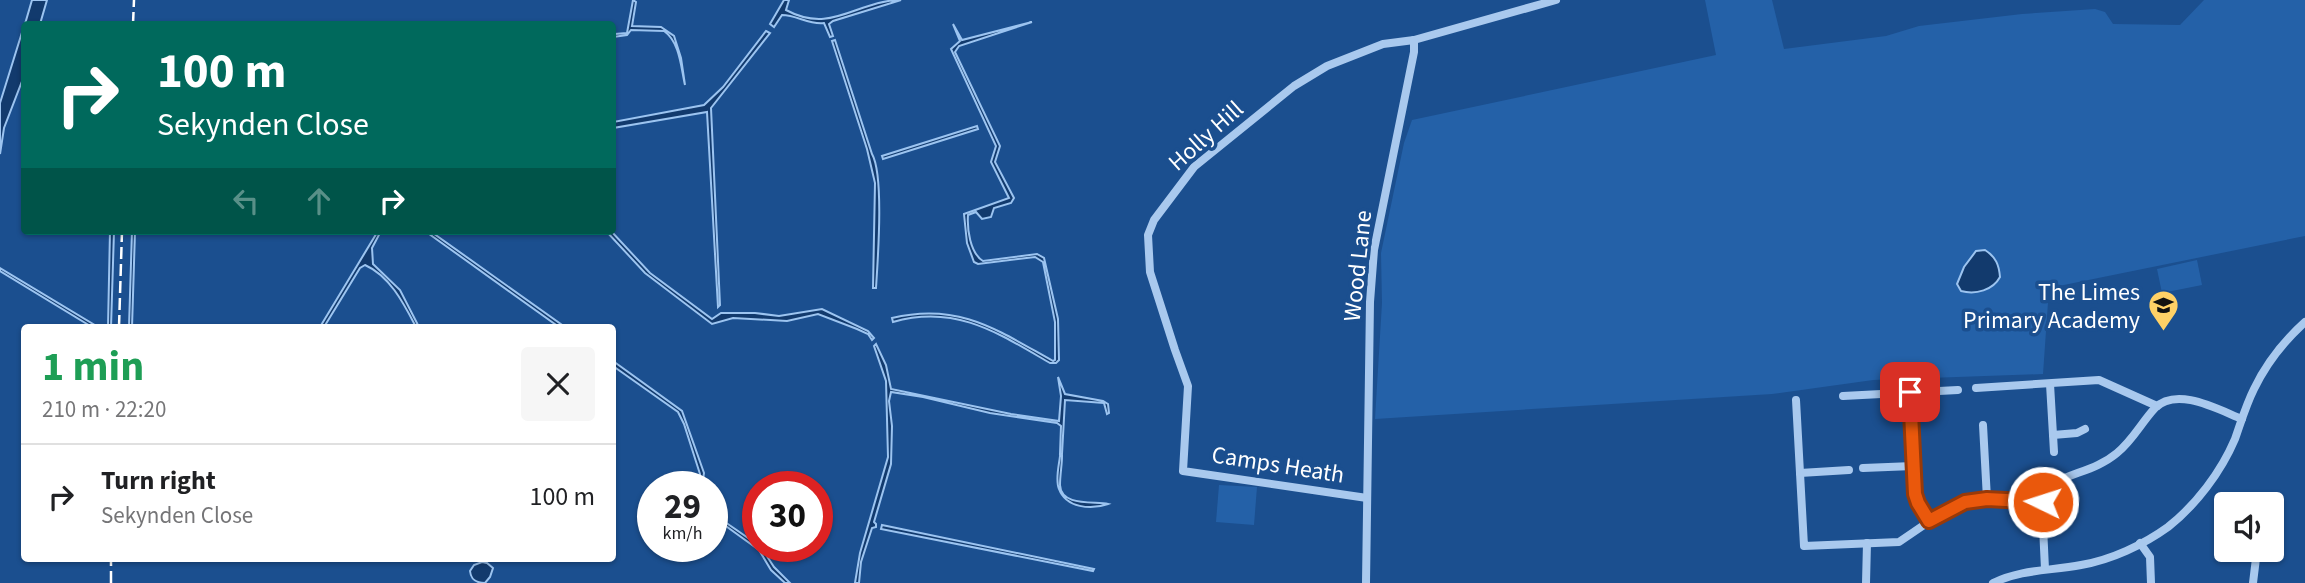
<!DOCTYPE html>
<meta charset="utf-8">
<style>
:root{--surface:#fff;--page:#f6f6f6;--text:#202124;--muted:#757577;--line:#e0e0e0}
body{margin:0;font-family:"Source Sans 3",sans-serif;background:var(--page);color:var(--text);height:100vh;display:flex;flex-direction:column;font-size:26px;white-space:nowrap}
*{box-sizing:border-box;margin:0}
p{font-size:23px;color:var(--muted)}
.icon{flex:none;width:38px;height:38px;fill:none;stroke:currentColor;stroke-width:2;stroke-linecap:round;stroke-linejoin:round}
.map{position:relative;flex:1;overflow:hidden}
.side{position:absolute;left:21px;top:324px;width:595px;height:238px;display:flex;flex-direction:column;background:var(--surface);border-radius:7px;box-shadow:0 2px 5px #0004}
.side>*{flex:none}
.banner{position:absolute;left:21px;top:21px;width:595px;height:214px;border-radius:7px;box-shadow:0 2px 5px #0004;background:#00695c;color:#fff;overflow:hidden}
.controls{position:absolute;left:2214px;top:492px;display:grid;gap:14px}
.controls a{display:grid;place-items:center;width:70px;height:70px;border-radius:7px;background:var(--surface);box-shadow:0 2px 5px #0004;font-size:35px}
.speed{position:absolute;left:637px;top:471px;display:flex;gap:14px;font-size:35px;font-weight:700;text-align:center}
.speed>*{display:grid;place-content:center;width:91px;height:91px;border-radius:50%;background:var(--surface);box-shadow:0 2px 5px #0004;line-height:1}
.speed small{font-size:18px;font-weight:400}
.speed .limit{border:10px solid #d22;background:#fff;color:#111}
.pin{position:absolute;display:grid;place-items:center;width:60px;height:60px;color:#fff;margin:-30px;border-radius:14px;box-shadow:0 4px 10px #0006}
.me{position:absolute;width:77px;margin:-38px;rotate:274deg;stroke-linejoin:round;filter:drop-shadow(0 0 5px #0008)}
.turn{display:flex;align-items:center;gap:24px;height:147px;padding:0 21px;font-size:32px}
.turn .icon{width:91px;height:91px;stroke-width:2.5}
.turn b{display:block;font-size:49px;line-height:60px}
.lanes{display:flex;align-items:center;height:66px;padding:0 21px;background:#0003;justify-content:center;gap:35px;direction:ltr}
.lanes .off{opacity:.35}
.round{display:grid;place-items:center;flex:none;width:74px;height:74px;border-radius:7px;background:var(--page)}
.summary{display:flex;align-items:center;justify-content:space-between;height:119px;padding:0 21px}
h1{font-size:42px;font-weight:700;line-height:52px;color:#1e9e55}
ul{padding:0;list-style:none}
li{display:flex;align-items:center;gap:21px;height:105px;padding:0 21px;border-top:2px solid var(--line)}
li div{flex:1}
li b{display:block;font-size:26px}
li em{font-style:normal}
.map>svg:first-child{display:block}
.green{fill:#2461a8}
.water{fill:#123a6d;stroke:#9cc4f0;stroke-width:2}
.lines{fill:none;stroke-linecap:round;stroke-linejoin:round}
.minor{stroke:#a9c9ee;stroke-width:8}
.rail{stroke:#fff;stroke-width:2.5;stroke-dasharray:12 5;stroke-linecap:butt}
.route-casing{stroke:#983908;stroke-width:18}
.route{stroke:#ea580c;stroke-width:12}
.labels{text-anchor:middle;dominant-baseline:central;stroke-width:7;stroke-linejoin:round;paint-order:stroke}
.street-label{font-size:24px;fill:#fff;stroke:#1b4f8f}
.poi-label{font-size:24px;fill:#fff;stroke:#1b4f8f;text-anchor:end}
</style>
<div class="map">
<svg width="2305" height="583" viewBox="0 0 2305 583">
<rect width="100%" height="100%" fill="#1b4f8f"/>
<!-- green -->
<g class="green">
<polygon points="1705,0 1772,0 1784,49 1886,36 1919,26 2022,14 2095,9 2105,12 2113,24 2180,25 2204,0 2305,0 2305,236 2049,288 2043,374 1873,380 1772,394 1375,419 1382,303 1381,253 1404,143 1412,120 1716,55"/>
<polygon points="2197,260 2202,285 2162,293 2157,269"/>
<polygon points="1219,485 1257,487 1254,525 1216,522"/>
</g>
<!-- water -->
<g class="water">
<polygon points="32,0 47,0 40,24 25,24"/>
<path d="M 633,0 L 636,2 L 632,26 L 661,27 L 674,36 L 681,58 L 685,85 C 681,68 680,42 664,31 L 631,30 L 627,35 L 613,37 L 615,34 L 627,33 Z"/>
<path d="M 784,0 L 789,0 L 786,10 C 832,35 857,0 901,0 L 833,21 L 829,24 L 833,36 L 830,37 L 824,23 C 809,25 797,15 782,15 L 774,27 L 770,24 Z"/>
<path d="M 1032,22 L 959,46 L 955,52 L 1000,146 L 995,162 L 1014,198 L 1011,203 L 994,208 L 991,217 L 982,219 L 976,212 L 968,215 C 967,229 970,253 983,261 L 1037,254 L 1044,258 L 1058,319 L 1059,360 L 1056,363 L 1050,363 C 998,333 956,304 893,322 L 892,318 C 959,302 997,330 1053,361 L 1055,360 L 1055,322 L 1043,262 L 1035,257 L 978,264 L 974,262 L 967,243 L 964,214 L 1009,198 L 991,162 L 996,146 L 951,49 L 960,41 L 953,24 L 962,40 Z"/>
<polygon points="24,26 24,76 4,128 0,154 0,103"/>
<polygon points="766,31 770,33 711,108 720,305 718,307 707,112 613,128 613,122 704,105 723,87"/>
<path d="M 835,40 L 872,154 C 884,175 878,257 876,288 L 873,288 L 875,183 L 867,149 L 832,41 Z"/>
<polygon points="977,126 978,129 883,159 882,156"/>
<polygon points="110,231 114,231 111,327 108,327"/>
<polygon points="132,231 135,231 132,327 129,327"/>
<path d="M 378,231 L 381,231 L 372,248 L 373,264 L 400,290 L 419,327 L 416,327 C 404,304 390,276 365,265 L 360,268 L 324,327 L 320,327 Z"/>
<polygon points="425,231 430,231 565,327 559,327"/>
<polygon points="606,231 611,231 650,273 712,319 721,313 755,313 779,316 822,309 868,331 874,338 872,340 868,334 857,329 818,314 787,321 733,318 712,324 645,273"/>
<path d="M 1985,250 C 1996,257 1999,265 2000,277 C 1993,290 1976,295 1961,291 L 1957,284 L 1964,267 L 1976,251 Z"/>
<polygon points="0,268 98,327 92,327 0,271"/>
<polygon points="876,344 886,365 891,389 1011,414 1059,421 1061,396 1058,377 1065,394 1103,401 1108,404 1109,413 1107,414 1104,403 1065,400 1062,454 1060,454 1061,426 1057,423 990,413 923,397 891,392 889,401 892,426 891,464 874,522 876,524 876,527 872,528 861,562 859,583 855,583 860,553 888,457 886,381 874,346"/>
<polygon points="613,361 682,411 704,473 702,486 698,486 700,474 684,424 678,412 613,366"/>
<path d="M 1060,456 L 1062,456 C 1062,465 1060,475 1060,485 C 1061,507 1095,501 1108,504 C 1091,510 1066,508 1059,489 C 1055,480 1059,465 1060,456 Z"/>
<polygon points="712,513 761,547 774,567 790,583 785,583 771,570 759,550 712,516"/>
<polygon points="882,525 1094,569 1093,571 881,529"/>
<path d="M 482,562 L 487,563 L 493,568 L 490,577 L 485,583 C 476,583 471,580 470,571 L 474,565 Z"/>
</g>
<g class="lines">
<!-- minor -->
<g class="minor">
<polyline points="2050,384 2054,452"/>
<polyline points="1976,388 2099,380 2157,406"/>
<polyline points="1910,392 1915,494 1918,503 1929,521"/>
<polyline points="1843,396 1958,390"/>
<polyline points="1796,400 1804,546 1899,542 1946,510 1965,502 1987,499 2043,502"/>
<polyline points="1983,425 1987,499"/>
<polyline points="2053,435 2077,433 2085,429"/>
<polyline points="1863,468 1913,466"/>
<polyline points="1800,473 1849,470"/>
<polyline points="1367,498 1183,471 1188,386 1175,350 1150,272 1148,235 1154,220 1194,167 1294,86 1327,66 1383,44 1414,40 1556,0"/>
<polyline points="2140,543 2150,557 2151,583"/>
<polyline points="2272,545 2279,546"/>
<path d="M 2045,569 L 2042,505 L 2054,483 C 2075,472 2098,469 2117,453 C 2133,440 2141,423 2155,408 C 2177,386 2219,410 2242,419"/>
<polyline points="1366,583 1370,302 1374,250 1414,52 1414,40"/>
<polyline points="1866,583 1867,543"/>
<path d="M 1993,583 C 2022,569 2050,571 2081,565 C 2111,560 2143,545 2168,527 C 2196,505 2221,472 2235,439 C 2241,422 2246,405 2254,389 C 2266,364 2284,341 2305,322"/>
<polyline points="2253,583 2257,550"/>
</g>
<!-- rail -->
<g class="rail">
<polyline points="133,24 134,0"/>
<polyline points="119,327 122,231"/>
<polyline points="111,583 111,558"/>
</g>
</g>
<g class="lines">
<defs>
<polyline id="route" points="1910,392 1915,494 1918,503 1929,521 1965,502 1987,499 2043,502"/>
</defs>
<!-- route casing -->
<use href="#route" class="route-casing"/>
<!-- route -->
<use href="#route" class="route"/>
</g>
<!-- icons -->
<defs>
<symbol id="school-pin" viewBox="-11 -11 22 30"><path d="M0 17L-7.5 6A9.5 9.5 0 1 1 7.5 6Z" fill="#ffd166" stroke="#1b4f8f"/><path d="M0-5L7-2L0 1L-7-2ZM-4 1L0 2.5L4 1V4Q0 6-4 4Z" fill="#111"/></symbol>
</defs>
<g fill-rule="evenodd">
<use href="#school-pin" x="2146" y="288" width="35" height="47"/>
</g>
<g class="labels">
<!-- street labels -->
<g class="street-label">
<text transform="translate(1206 136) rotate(-42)">Holly Hill</text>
<text transform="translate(1358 266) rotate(-84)">Wood Lane</text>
<text transform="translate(1278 465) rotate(9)">Camps Heath</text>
</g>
<!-- poi labels -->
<g class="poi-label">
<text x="2140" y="292">The Limes<tspan x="2140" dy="28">Primary Academy</tspan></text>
</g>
</g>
</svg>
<div class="controls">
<a><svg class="icon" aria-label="sound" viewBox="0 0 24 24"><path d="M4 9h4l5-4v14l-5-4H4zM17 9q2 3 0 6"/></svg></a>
</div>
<div class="speed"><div>29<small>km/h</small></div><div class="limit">30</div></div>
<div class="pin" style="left:1910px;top:392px;background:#d93025"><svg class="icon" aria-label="arrive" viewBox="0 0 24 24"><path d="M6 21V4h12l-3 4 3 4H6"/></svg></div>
<svg class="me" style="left:2043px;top:502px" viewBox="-20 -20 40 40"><circle r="17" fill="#ea580c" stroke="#fff" stroke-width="3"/><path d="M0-11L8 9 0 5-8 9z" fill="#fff"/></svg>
<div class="banner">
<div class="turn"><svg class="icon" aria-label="right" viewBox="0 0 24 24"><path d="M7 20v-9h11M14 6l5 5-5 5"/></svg><div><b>100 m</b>Sekynden Close</div></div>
<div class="lanes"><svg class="icon off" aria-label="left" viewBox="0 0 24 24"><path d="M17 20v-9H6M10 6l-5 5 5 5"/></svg><svg class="icon off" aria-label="ahead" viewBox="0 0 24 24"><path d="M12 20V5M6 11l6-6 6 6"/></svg><svg class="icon" aria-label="right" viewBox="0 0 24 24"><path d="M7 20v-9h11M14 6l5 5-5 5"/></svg></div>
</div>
<section class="side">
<div class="summary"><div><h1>1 min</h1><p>210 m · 22:20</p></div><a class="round"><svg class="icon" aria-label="close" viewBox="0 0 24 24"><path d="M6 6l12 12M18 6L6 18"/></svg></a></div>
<ul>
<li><svg class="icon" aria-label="right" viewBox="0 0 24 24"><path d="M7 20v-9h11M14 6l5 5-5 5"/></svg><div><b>Turn right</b><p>Sekynden Close</p></div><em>100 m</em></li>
</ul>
</section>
</div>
